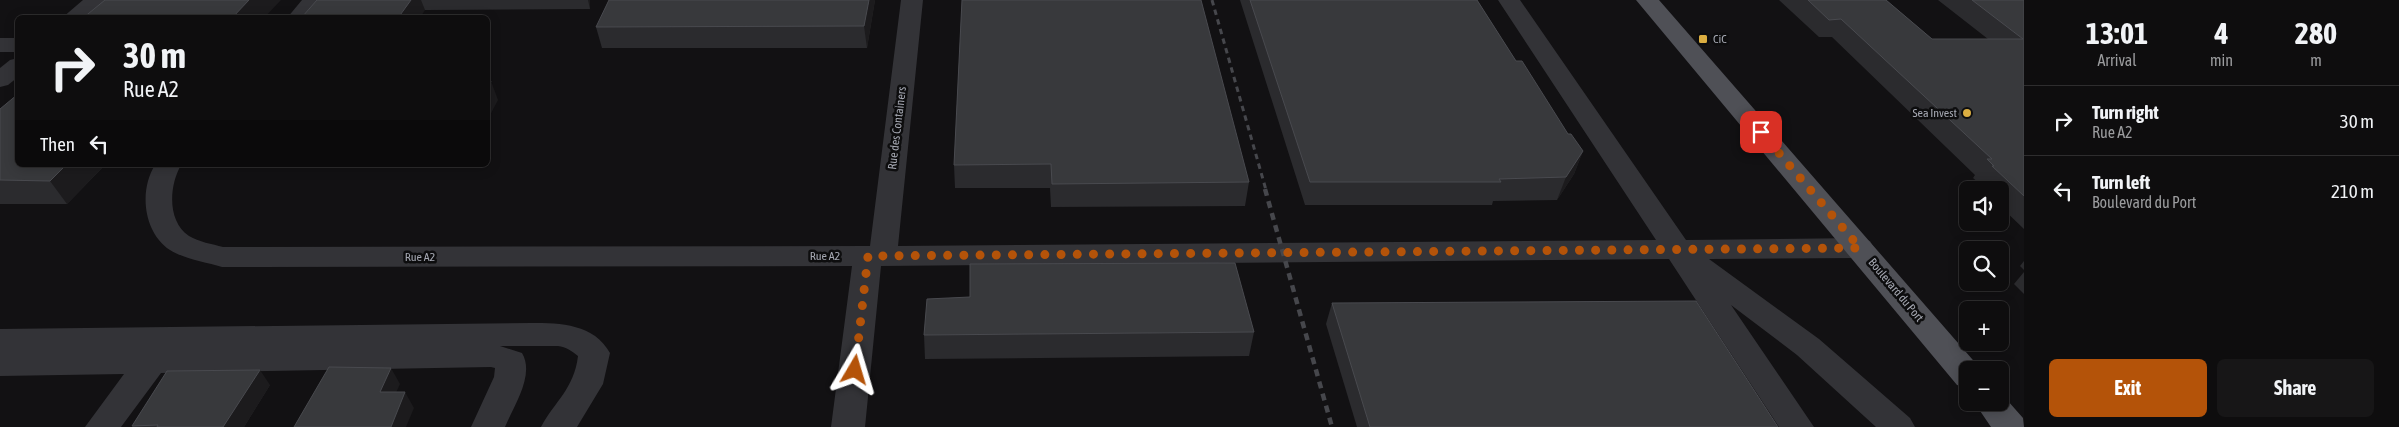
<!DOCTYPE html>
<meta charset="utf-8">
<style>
:root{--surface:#0e0d0e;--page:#171617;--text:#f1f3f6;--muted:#9b9c9e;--line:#2e2d2e;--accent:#b45309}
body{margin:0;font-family:"Asap Condensed",sans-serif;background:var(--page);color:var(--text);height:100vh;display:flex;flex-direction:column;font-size:19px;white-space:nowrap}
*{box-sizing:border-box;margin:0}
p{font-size:16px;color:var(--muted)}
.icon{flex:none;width:28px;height:28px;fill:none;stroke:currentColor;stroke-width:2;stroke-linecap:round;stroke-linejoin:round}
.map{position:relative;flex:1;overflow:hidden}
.details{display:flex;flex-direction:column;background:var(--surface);width:375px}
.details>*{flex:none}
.hud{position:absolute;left:15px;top:15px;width:475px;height:152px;border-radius:8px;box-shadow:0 2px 12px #0003,0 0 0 1px var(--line);background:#0e0d0e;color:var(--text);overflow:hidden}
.buttons{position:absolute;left:1959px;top:181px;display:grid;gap:10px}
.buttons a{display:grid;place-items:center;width:50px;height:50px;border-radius:8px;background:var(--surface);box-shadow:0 2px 12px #0003,0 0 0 1px var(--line);font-size:25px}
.pin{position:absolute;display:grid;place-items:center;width:42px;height:42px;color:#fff;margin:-21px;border-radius:10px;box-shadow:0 2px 8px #0006}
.me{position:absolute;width:55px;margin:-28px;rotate:7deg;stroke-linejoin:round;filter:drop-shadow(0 0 4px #0008)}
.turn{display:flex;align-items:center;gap:18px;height:105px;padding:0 25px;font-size:22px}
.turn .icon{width:65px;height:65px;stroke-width:2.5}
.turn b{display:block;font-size:35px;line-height:42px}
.then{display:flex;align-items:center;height:48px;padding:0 25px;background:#0003;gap:10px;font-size:19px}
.eta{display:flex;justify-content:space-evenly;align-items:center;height:85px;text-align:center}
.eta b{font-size:30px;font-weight:700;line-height:35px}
.primary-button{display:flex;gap:10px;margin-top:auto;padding:10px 25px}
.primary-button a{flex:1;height:58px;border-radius:8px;background:var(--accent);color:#fff;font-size:20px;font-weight:700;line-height:58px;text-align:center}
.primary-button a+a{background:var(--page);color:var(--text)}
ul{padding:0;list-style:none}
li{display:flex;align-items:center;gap:15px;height:70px;padding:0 25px;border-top:1px solid var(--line)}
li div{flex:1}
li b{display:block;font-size:19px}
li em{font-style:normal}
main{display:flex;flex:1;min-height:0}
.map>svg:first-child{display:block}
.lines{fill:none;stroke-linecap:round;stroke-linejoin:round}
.minor{fill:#333337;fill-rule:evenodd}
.major{fill:#4f5056;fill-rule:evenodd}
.rail-far1{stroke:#46474c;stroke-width:3;stroke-dasharray:5.5 4.5;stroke-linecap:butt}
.rail{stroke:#46474c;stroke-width:4.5;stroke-dasharray:7 5.5;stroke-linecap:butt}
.wall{fill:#2b2b2e}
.shaded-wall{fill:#1c1b1d}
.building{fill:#38393c;stroke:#494a4f}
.route{stroke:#b45309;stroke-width:9;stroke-dasharray:0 16.2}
.poi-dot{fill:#dbae41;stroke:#0d0d0e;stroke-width:2}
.labels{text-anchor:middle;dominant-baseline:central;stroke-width:5;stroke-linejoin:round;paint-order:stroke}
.poi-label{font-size:12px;fill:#a5a8b2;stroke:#0d0d0e;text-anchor:start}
.street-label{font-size:12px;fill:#a5a8b2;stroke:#0d0d0e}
</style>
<main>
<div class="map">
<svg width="2024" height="427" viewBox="0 0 2024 427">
<rect width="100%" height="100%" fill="#121113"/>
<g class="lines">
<!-- minor -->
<g class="minor">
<polygon points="83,0 108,0 88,18 62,18"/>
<polygon points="302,0 325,0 310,18 287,18"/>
<path d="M 901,0 L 923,0 L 898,246 L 1656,240 L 1498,0 L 1520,0 L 1686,240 L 1860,238 L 1870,241 L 1874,248 L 1870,255 L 1860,258 L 1709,259 L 1819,339 L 1910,418 L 1915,427 L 1876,427 L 1797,355 L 1731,305 L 1814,427 L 1779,427 L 1669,259 L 881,266 L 865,427 L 831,427 L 852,266 L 222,267 C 206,262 184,259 170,250 C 143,232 139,190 155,165 L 181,165 C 169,186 167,221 189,236 C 199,242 212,244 223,247 L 870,246 Z"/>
<rect x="0" y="38" width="18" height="14"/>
<polygon points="18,58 18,77 8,85 0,87 0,68 10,60"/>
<path d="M 531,323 C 561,323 594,324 610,353 L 603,384 L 577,427 L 541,427 C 555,401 574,389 578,356 C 572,351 566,347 558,346 L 500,346 L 522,353 C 535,375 514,405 505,427 L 471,427 L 494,377 L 495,368 L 491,367 L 161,373 L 121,427 L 85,427 L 124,374 L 0,376 L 0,329 Z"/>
</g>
<!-- major -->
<g class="major">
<polygon points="1636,0 1659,0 1979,367 1981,370 1968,370 1968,388 1957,385"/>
<polygon points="2000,392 2023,418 2024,427 1991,427 1974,402 2000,402"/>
</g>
<!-- rail-far1 -->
<polyline class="rail-far1" points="1212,0 1266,190"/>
<!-- rail -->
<polyline class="rail" points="1265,189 1332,427"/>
</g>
<!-- wall -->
<g class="wall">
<polygon points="317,0 590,0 590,9 425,10"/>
<polygon points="875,0 867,48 602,48 596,27"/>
<polygon points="962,0 1249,182 1245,206 1051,207 1050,188 955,188 954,165"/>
<polygon points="1240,0 1477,0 1516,61 1568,134 1583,151 1574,174 1557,200 1493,201 1492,205 1305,205"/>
<polygon points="1779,0 1886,0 1932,39 1988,39 1938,0 2024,0 2024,229 2000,206 2000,190 1983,190 1978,185 1979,183 1973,178 1975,175 1832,37 1819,37"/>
<polygon points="0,109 18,165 101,165 103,167 67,204 0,204"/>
<polygon points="2024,261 2024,270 2020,266"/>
<polygon points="2024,272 2024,294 2014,284"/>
<polygon points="1332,303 1778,427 1357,427 1326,324"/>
<polygon points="1254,332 1249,356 925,359 924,335"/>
<polygon points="270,385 244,427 133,427 132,426"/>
</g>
<!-- shaded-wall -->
<g class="shaded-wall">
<polygon points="249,0 281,0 264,18 232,18"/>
<polygon points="411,0 421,0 425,10 420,18 398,18"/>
<polygon points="588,0 590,0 590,9"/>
<polygon points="869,0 875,0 867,48 864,26"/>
<polygon points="491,81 498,100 488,119 488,87"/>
<polygon points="1583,151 1574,174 1557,200 1566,177"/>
<polygon points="66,165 101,165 103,167 67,204 50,181"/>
<polygon points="391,368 400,384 389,408 380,392"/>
<polygon points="260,370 270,385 244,427 223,427"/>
<polygon points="405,392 414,408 406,427 391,427"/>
</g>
<!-- building -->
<g class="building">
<polygon points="105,0 249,0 232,18 83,18"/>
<polygon points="317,0 411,0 398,18 302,17"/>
<polygon points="609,0 869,0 864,26 596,27"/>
<polygon points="962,0 1201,0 1249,182 1052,184 1051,164 954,165"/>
<polygon points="1250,0 1477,0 1516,61 1522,61 1568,134 1571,134 1583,151 1566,177 1499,179 1501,182 1310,182"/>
<polygon points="1808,0 1886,0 1932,39 2023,39 1972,0 2024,0 2024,196 1992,166 1994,166 1987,159 1992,159 1841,19 1829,20"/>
<polygon points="488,81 491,81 488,87"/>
<polygon points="18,94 18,165 66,165 50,181 0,180 0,109"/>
<polygon points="1235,263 1254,332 924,335 927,299 970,297 970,264"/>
<polygon points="1696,301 1778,427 1370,427 1332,303"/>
<polygon points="329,367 391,368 380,392 405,392 391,427 294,427"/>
<polygon points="260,370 223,427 157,427 158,425 132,426 167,371"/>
</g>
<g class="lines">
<!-- route -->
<polyline class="route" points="855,370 868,256 1860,248 1761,132"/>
</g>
<!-- markers -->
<g class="poi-dot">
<rect x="1698" y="34" width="10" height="10" rx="2.5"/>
<circle cx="1967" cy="113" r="5"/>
</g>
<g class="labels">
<!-- poi labels -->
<g class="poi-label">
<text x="1713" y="39">CiC</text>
<text x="1957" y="113" text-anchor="end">Sea Invest</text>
</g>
<!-- street labels -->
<g class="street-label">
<text transform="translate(897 128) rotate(-83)">Rue des Containers</text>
<text x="825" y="256">Rue A2</text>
<text x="420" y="257">Rue A2</text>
<text transform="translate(1896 290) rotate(50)">Boulevard du Port</text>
</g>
</g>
</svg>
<div class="buttons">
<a><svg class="icon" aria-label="sound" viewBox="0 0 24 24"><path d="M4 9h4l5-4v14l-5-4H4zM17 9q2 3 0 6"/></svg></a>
<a><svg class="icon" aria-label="search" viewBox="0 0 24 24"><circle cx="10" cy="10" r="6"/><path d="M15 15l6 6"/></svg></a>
<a>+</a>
<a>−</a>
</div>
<div class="pin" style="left:1761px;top:132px;background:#d93025"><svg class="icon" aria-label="arrive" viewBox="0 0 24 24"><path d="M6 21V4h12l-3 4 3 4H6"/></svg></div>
<svg class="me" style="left:855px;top:370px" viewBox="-20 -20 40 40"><path d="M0-17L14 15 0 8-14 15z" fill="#b45309" stroke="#fff" stroke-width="4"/></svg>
<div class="hud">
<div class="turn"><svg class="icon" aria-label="right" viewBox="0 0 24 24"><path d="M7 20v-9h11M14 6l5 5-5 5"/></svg><div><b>30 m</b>Rue A2</div></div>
<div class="then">Then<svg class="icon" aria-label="left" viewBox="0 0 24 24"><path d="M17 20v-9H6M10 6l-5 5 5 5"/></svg></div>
</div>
</div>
<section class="details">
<div class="eta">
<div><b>13:01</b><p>Arrival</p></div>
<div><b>4</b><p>min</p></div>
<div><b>280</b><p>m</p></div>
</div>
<ul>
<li><svg class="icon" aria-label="right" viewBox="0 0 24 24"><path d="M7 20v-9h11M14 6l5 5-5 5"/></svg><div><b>Turn right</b><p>Rue A2</p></div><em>30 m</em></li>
<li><svg class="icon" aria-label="left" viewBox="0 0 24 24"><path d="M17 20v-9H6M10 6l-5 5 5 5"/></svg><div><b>Turn left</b><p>Boulevard du Port</p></div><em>210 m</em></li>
</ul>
<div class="primary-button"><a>Exit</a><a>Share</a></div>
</section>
</main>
